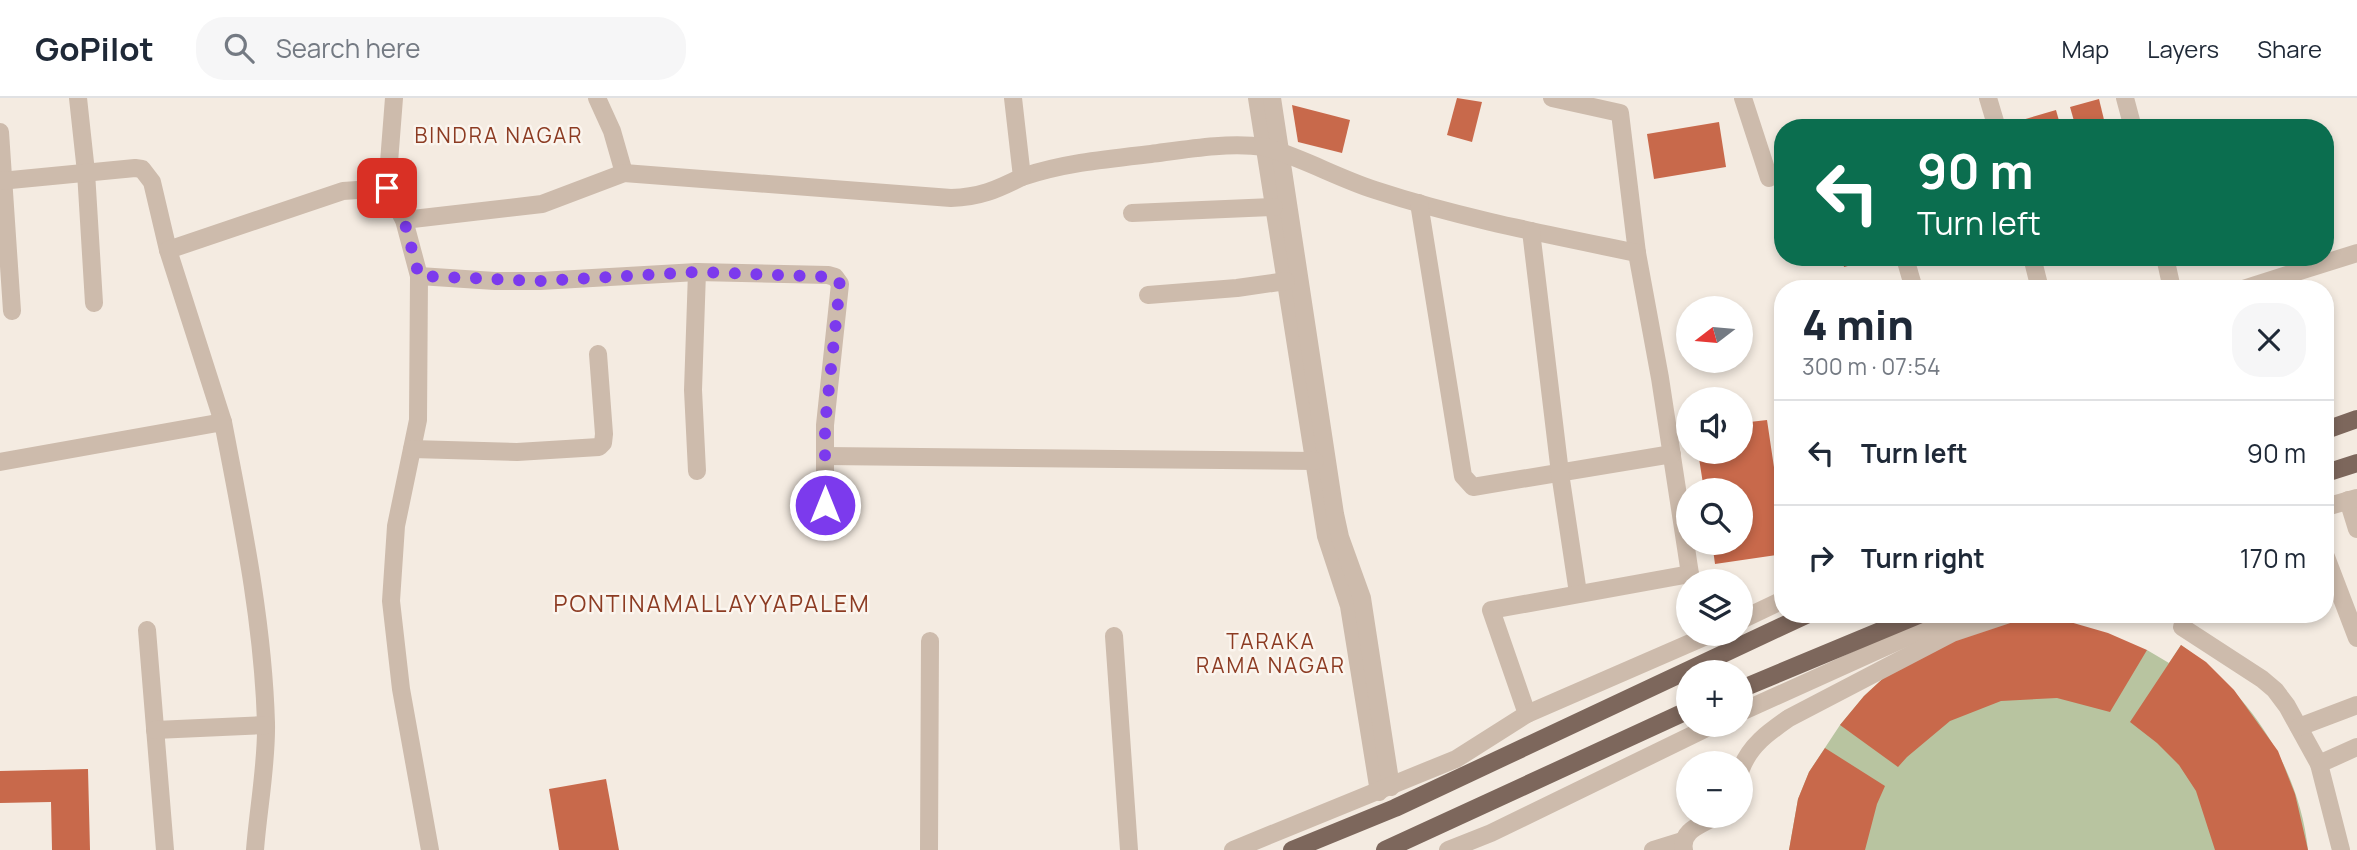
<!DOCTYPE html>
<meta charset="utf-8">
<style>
:root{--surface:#fff;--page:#f6f6f7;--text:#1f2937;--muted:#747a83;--line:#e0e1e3}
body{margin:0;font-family:Manrope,sans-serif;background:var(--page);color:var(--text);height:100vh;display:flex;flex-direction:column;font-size:26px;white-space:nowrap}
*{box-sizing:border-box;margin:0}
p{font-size:23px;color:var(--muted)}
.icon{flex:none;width:38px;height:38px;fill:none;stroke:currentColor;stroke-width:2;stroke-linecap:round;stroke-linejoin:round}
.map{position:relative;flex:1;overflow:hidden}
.sheet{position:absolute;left:1774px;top:182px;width:560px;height:343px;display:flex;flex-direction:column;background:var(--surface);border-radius:28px;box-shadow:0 4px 10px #0003}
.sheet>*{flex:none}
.guide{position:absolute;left:1774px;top:21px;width:560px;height:147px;border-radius:28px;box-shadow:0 4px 10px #0003;background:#0b6e4f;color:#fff;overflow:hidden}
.needle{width:46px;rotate:254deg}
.tools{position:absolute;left:1676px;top:198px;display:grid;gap:14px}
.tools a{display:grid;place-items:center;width:77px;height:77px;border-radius:50%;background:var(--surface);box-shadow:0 4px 10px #0003;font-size:35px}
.pin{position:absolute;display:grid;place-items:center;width:60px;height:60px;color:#fff;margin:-30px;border-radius:14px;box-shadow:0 4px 10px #0006}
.me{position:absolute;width:77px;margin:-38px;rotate:0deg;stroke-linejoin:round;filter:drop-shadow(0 0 5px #0008)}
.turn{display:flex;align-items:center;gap:24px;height:147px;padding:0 28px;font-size:32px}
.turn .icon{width:91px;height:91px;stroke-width:2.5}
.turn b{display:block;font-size:49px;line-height:60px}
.round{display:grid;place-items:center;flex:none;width:74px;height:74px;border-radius:28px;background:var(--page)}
.headline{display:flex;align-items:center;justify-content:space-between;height:119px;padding:0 28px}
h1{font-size:42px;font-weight:800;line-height:52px}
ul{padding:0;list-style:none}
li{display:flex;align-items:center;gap:21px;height:105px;padding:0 28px;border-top:2px solid var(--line)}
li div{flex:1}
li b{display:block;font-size:26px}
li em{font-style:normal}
header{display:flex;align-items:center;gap:42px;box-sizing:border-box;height:98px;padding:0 35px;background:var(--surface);border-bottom:2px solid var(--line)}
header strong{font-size:33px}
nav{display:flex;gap:38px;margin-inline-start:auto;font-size:24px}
.search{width:490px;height:63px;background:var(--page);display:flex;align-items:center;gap:18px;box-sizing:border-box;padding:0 24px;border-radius:28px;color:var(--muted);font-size:26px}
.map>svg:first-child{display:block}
.green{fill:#b8c4a0}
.building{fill:#c8694b}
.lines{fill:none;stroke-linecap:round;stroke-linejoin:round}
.minor{stroke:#cdbbac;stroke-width:18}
.major{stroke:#7d675c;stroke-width:18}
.route{stroke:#7c3aed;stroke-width:12;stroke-dasharray:0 21.6}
.labels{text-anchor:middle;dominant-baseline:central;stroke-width:5;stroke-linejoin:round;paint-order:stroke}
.neighbourhood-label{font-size:21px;letter-spacing:2px;fill:#8c3b22;stroke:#fbf5ee}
.quarter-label{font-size:23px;letter-spacing:2px;fill:#8c3b22;stroke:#fbf5ee}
</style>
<header>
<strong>GoPilot</strong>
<div class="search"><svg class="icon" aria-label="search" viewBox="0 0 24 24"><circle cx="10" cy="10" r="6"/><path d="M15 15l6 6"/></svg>Search here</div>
<nav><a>Map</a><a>Layers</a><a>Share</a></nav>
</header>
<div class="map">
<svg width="2357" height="752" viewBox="0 0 2357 752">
<rect width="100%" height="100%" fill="#f4ebe1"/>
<!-- green -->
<path class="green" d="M 2181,547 C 2249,595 2299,668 2308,752 L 1789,752 L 1798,701 L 1809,674 L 1840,627 L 1864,598 L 1902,563 L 2147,552 L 2169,565 Z"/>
<!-- building -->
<g class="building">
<polygon points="1457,0 1482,4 1472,44 1447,37"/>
<polygon points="2099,1 2106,30 2076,30 2070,9"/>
<polygon points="1292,7 1350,22 1342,55 1298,44"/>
<polygon points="2056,12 2061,30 2013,30 2012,25"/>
<polygon points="1719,24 1726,69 1654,81 1647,36"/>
<polygon points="1842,159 1878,159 1878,160 1844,169"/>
<polygon points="1767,322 1783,430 1783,456 1715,466 1712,444 1741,444 1741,392 1704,392 1698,354 1741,354 1741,325"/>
<polygon points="2027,522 2070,524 2108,535 2147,552 2110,614 2057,600 2001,603 1950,623 1907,659 1898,669 1840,627 1864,598 1902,563 1983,529"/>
<polygon points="2181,547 2206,564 2234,592 2278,653 2295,696 2308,752 2215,752 2196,693 2179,667 2157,645 2130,624"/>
<polygon points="1825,650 1885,688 1877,706 1865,752 1789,752 1798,701 1809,674"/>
<polygon points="88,671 90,752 52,752 51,704 0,705 0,673"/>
<polygon points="606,681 619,752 559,752 549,691"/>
</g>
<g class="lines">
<!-- minor -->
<g class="minor">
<polyline points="78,0 86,74 94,205"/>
<polyline points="597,0 612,33 624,75"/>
<polyline points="1257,0 1326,438 1349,508 1379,694"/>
<polyline points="1272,0 1335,416 1340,439 1362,500 1391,689"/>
<polyline points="1552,0 1620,15 1637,155"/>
<polyline points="1743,0 1769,80"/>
<polyline points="1988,0 1997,30"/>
<polyline points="2125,0 2133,30"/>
<polyline points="0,34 12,213"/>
<path d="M 1022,79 C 1064,65 1107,61 1151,56 C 1188,51 1227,44 1265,49 C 1303,60 1338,80 1375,92 C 1460,120 1550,137 1637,155 L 1660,280 L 1690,476"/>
<polyline points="0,83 135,70 142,71 152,84 168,152"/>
<polyline points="387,90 394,0"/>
<polyline points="1419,105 1463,378 1473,389 1672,356"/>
<polyline points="1132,115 1274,109"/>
<path d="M 404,122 L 542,106 L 624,75 L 951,100 C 980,99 996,92 1022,79 L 1013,0"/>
<polyline points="1531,133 1560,375 1578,495"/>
<polyline points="2032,159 2040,191"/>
<polyline points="2165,159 2172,191"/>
<polyline points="1905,160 1914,191"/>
<polyline points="419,178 495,183 540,183 697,174 828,177 835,179 840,186 825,327 825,407"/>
<polyline points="2243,191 2357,155"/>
<polyline points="1148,197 1237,190 1286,183"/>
<polyline points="223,324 168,152 343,93 387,90 404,122 419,178 418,322 396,428 391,503 401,591 430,752"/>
<polyline points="412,351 517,354 599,349 603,345 604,336 598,256"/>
<polyline points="825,358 1315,363"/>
<path d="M 0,364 L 223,324 C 242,423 263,523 266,625 C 267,665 258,712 255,752"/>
<polyline points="697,373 693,292 697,174"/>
<polyline points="2348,402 2357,431"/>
<polyline points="2326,409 2357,400"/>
<polyline points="2326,459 2357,540"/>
<polyline points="1741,522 1783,502"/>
<polyline points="2182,529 2262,581 2275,592 2287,608 2319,666 2341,752"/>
<polyline points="147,532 165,752"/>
<polyline points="1114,538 1129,752"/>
<polyline points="1741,614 1958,516"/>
<polyline points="1527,616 1491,512 1690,476 1692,483"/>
<polyline points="2299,629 2357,607"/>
<polyline points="155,632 266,627"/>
<polyline points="2319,666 2357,649"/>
<path d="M 1741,671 C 1750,647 1769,634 1789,620 L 1952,535 L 2009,516"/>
<polyline points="929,752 930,543"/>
<polyline points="1233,752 1456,661 1527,616 1711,536"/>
<polyline points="1448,752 1491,735 1715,626"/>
<polyline points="1653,752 1682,743"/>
<path d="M 1684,752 C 1680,732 1702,727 1716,718"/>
</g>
<!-- major -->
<g class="major">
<polyline points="2326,332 2357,321"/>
<polyline points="2326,375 2357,365"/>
<polyline points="1741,591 1921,516"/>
<polyline points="1292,752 1395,710 1808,516"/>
<polyline points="1385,752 1689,612"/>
</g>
</g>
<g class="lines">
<!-- route -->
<polyline class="route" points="387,90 404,122 419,178 540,183 697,174 835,179 840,186 825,327 825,407"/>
</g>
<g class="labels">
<!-- neighbourhood labels -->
<g class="neighbourhood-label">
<text x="499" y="37">BINDRA NAGAR</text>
<text x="1271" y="543">TARAKA<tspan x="1271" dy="24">RAMA NAGAR</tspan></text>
</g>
<!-- quarter labels -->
<g class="quarter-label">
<text x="712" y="505">PONTINAMALLAYYAPALEM</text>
</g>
</g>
</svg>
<div class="tools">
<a><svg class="needle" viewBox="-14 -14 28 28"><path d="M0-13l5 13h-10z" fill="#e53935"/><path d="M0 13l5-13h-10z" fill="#747a83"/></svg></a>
<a><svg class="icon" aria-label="sound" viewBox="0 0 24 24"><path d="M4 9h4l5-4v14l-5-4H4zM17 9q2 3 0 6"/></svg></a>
<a><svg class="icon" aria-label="search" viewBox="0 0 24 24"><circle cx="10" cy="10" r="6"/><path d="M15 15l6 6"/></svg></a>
<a><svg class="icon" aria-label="layers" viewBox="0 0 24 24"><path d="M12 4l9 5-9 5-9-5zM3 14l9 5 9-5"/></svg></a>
<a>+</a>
<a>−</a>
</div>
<div class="pin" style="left:387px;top:90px;background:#d93025"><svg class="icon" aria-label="arrive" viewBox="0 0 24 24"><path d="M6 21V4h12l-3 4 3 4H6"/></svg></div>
<svg class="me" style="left:825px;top:407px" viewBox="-20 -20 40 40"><circle r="17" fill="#7c3aed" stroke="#fff" stroke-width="3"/><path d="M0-11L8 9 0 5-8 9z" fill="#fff"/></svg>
<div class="guide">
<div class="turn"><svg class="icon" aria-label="left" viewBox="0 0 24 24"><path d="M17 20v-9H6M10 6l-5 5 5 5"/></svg><div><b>90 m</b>Turn left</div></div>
</div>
<section class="sheet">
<div class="headline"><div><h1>4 min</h1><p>300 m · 07:54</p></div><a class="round"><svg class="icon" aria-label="close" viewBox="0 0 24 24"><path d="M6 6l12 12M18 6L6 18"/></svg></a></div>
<ul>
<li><svg class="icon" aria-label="left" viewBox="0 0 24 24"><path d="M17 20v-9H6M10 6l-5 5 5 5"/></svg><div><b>Turn left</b></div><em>90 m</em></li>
<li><svg class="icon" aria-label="right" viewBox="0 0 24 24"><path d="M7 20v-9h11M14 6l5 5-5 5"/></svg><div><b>Turn right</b></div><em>170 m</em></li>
</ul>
</section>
</div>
